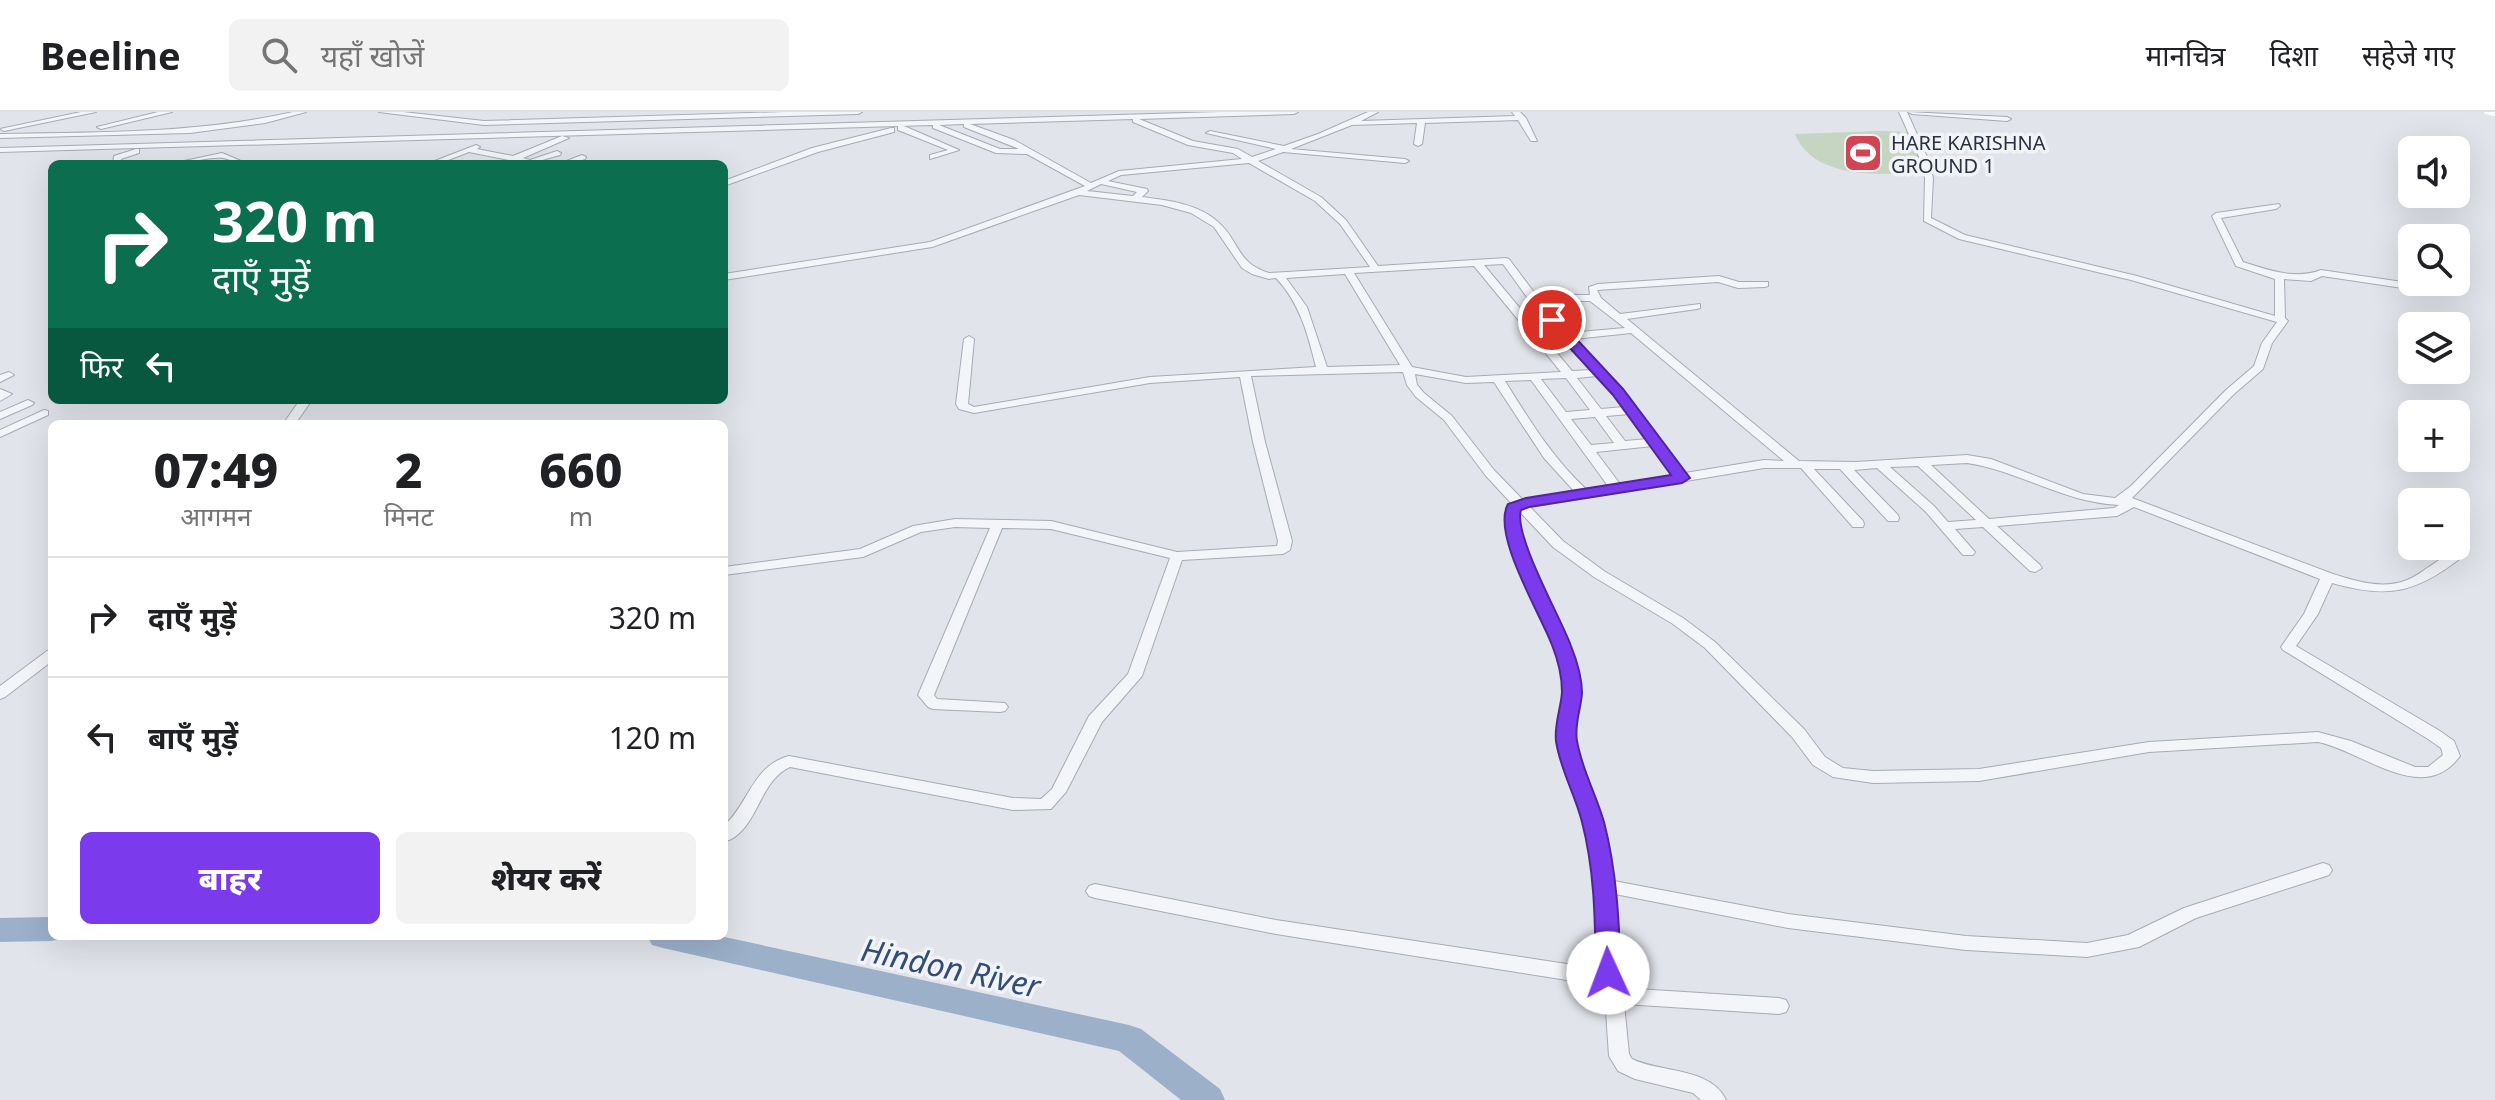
<!DOCTYPE html>
<html lang="hi">
<meta charset="utf-8">
<style>
:root{--surface:#fff;--page:#f2f2f2;--text:#202124;--muted:#757577;--line:#e0e0e0;--accent:#7c3aed}
body{margin:0;font-family:"Noto Sans","Noto Sans Devanagari",sans-serif;background:var(--page);color:var(--text);height:100vh;display:flex;flex-direction:column;font-size:30px;white-space:nowrap}
*{box-sizing:border-box;margin:0}
p{font-size:26px;color:var(--muted)}
.icon{flex:none;width:44px;height:44px;fill:none;stroke:currentColor;stroke-width:2;stroke-linecap:round;stroke-linejoin:round}
.map{position:relative;flex:1;overflow:hidden}
.side{position:absolute;left:48px;top:308px;width:680px;height:520px;display:flex;flex-direction:column;background:var(--surface);border-radius:12px;box-shadow:0 8px 32px #0002}
.side>*{flex:none}
.guide{position:absolute;left:48px;top:48px;width:680px;height:244px;border-radius:12px;box-shadow:0 8px 32px #0002;background:#0b6e4f;color:#fff;overflow:hidden}
.tools{position:absolute;left:2398px;top:24px;display:grid;gap:16px}
.tools a{display:grid;place-items:center;width:72px;height:72px;border-radius:12px;background:var(--surface);box-shadow:0 8px 32px #0002;font-size:40px}
.pin{position:absolute;display:grid;place-items:center;width:68px;height:68px;color:#fff;margin:-34px;border:4px solid #fff;border-radius:50%;box-shadow:0 2px 8px #0007}
.me{position:absolute;width:88px;margin:-44px;rotate:358deg;stroke-linejoin:round;filter:drop-shadow(0 0 6px #0008)}
.turn{display:flex;align-items:center;gap:28px;height:168px;padding:0 32px;font-size:36px}
.turn .icon{width:104px;height:104px;stroke-width:2.5}
.turn b{display:block;font-size:56px;line-height:68px}
.then{display:flex;align-items:center;height:76px;padding:0 32px;background:#0003;gap:16px;font-size:30px}
.eta{display:flex;justify-content:space-evenly;align-items:center;height:136px;text-align:center}
.eta b{font-size:48px;font-weight:800;line-height:56px}
.cta{display:flex;gap:16px;margin-top:auto;padding:16px 32px}
.cta a{flex:1;height:92px;border-radius:12px;background:var(--accent);color:#fff;font-size:32px;font-weight:800;line-height:92px;text-align:center}
.cta a+a{background:var(--page);color:var(--text)}
ul{padding:0;list-style:none}
li{display:flex;align-items:center;gap:24px;height:120px;padding:0 32px;border-top:2px solid var(--line)}
li div{flex:1}
li b{display:block;font-size:30px}
li em{font-style:normal}
header{display:flex;align-items:center;gap:48px;box-sizing:border-box;height:112px;padding:0 40px;background:var(--surface);border-bottom:2px solid var(--line)}
header strong{font-size:38px}
nav{display:flex;gap:44px;margin-inline-start:auto;font-size:28px}
.search{width:560px;height:72px;background:var(--page);display:flex;align-items:center;gap:20px;box-sizing:border-box;padding:0 28px;border-radius:12px;color:var(--muted);font-size:30px}
.map>svg:first-child{display:block}
.green{fill:#c6d4c2}
.lines{fill:none;stroke-linecap:round;stroke-linejoin:round}
.river{fill:#9cb0ca;fill-rule:evenodd}
.street-casing{stroke:#a6abb4;stroke-width:2}
.street{fill:#f4f5f8;fill-rule:evenodd}
.secondary{fill:#fff;fill-rule:evenodd}
.route{fill:#7c3aed;stroke:#51269a;stroke-width:2}
.labels{text-anchor:middle;dominant-baseline:central;stroke-width:7;stroke-linejoin:round;paint-order:stroke}
.far-poi-label{font-size:20px;fill:#293142;stroke:#f1f3f7;text-anchor:start}
.near-water-label{font-size:32px;font-style:italic;fill:#334e76;stroke:#f1f3f7}
</style>
<header>
<strong>Beeline</strong>
<div class="search"><svg class="icon" aria-label="search" viewBox="0 0 24 24"><circle cx="10" cy="10" r="6"/><path d="M15 15l6 6"/></svg>यहाँ खोजें</div>
<nav><a>मानचित्र</a><a>दिशा</a><a>सहेजे गए</a></nav>
</header>
<div class="map">
<svg width="2495" height="988" viewBox="0 0 2495 988">
<rect width="100%" height="100%" fill="#e1e4ea"/>
<!-- green -->
<path class="green" d="M 1878,19 L 1908,20 L 1922,47 L 1922,60 C 1880,63 1814,68 1795,22 Z"/>
<g class="lines">
<!-- river -->
<g class="river">
<polygon points="52,805 52,824 63,826 52,829 0,830 0,806"/>
<polygon points="647,824 720,824 1129,913 1141,917 1220,977 1225,988 1181,988 1119,939 663,836 652,833"/>
</g>
<defs>
<g id="street">
<polygon points="81,0 96,0 4,19 0,17"/>
<polygon points="158,0 172,0 101,17 97,15"/>
<path d="M 293,0 L 306,0 L 265,11 L 190,21 L 0,26 L 0,22 C 98,20 196,22 293,0 Z"/>
<polygon points="379,0 403,0 484,9 784,0 862,0 858,2 484,13"/>
<path d="M 1220,0 L 1298,0 L 1294,2 L 1139,7 L 1193,29 L 1238,37 L 1252,45 L 1276,37 L 1206,21 L 1210,19 L 1284,34 L 1318,22 L 1368,0 L 1378,0 L 1361,9 L 1515,4 L 1512,0 L 1520,0 L 1526,6 L 1537,29 L 1531,29 L 1518,8 L 1425,11 L 1422,32 L 1418,34 L 1414,32 L 1417,11 L 1352,13 L 1291,37 L 1405,47 L 1409,49 L 1405,51 L 1283,40 L 1258,49 L 1321,85 L 1346,108 L 1378,154 L 1506,146 L 1509,147 L 1536,183 L 1590,183 L 1589,175 L 1598,172 L 1719,164 L 1739,170 L 1768,170 L 1768,174 L 1765,175 L 1738,176 L 1718,170 L 1597,178 L 1601,186 L 1620,202 L 1700,192 L 1700,196 L 1697,197 L 1627,207 L 1799,349 L 1856,350 L 1967,343 L 1991,347 L 2083,382 L 2115,386 L 2131,374 L 2226,278 L 2254,254 L 2262,231 L 2277,210 L 2131,168 L 1959,127 L 1924,109 L 1925,66 L 1920,47 L 1899,0 L 1907,0 L 1928,47 L 1933,66 L 1931,106 L 1965,123 L 2137,164 L 2275,204 L 2275,167 L 2236,154 L 2212,104 L 2216,101 L 2279,92 L 2280,94 L 2276,97 L 2221,106 L 2243,150 C 2268,158 2295,168 2321,158 L 2416,172 L 2417,170 L 2427,170 L 2427,175 L 2416,178 L 2322,164 L 2311,169 L 2284,167 L 2285,206 L 2288,209 L 2272,231 L 2263,257 L 2234,282 L 2132,386 L 2333,462 C 2356,469 2383,478 2407,468 C 2423,462 2448,437 2462,439 L 2464,442 L 2462,445 C 2416,481 2388,487 2332,471 L 2318,502 L 2296,534 L 2440,619 L 2454,629 L 2460,644 C 2423,695 2363,639 2318,630 L 2149,640 L 1979,669 L 1873,671 L 1833,665 L 1813,653 L 1792,625 L 1705,536 L 1673,512 L 1594,465 L 1553,435 L 1519,399 L 1517,404 L 1523,429 L 1569,533 L 1577,561 L 1580,581 L 1573,623 L 1578,648 L 1601,708 L 1614,769 L 1788,802 L 1966,824 L 2087,831 L 2128,823 L 2184,796 L 2323,751 L 2329,753 L 2332,758 L 2329,763 L 2196,806 L 2139,835 L 2087,845 L 1966,838 L 1788,816 L 1615,782 L 1618,861 L 1621,876 L 1779,886 L 1786,888 L 1789,894 L 1786,900 L 1779,902 L 1624,892 L 1629,942 L 1632,947 C 1661,961 1711,955 1726,988 L 1701,988 L 1693,981 L 1635,967 L 1618,959 L 1609,944 L 1606,899 L 1600,868 L 1567,868 L 1276,822 L 1095,786 L 1089,784 L 1086,779 L 1089,774 L 1095,772 L 1276,808 L 1567,852 L 1598,853 L 1597,774 L 1585,708 L 1562,648 L 1557,623 L 1564,581 L 1563,561 L 1555,533 L 1509,429 L 1505,404 L 1508,395 L 1512,392 L 1486,364 L 1444,308 L 1416,285 L 1407,273 L 1403,260 L 1251,264 L 1265,330 L 1292,429 L 1290,438 L 1283,442 L 1182,448 L 1142,564 L 1102,610 L 1066,680 L 1051,697 L 1013,698 L 790,655 C 758,669 758,720 724,730 L 724,714 C 750,690 752,654 789,644 L 1013,686 L 1041,687 L 1052,677 L 1089,604 L 1128,562 L 1170,446 L 1051,417 L 1002,416 L 934,583 L 937,587 L 1005,591 L 1008,595 L 1005,599 L 1000,600 L 933,597 L 928,595 L 918,583 L 990,416 L 955,415 L 921,420 L 863,445 L 724,463 L 724,455 L 860,437 L 913,414 L 955,407 L 1051,409 L 1177,440 L 1277,434 L 1278,429 L 1253,330 L 1240,265 L 1150,271 L 974,301 L 959,297 L 956,292 L 964,227 L 969,224 L 974,227 L 968,292 L 974,295 L 1150,265 L 1316,255 C 1308,223 1300,191 1276,166 L 1269,167 L 1252,162 L 1242,156 L 1214,115 L 1191,101 L 1162,93 L 1079,83 L 932,135 L 724,168 L 724,162 L 930,130 L 1085,74 L 1027,42 L 996,41 L 933,16 L 933,13 L 0,40 L 0,36 ZM 1133,7 L 1133,10 L 1188,33 L 1233,41 L 1242,47 L 1119,59 L 1091,71 L 1014,28 L 970,12 ZM 964,12 L 964,15 L 1019,37 L 1000,37 L 939,13 ZM 1249,51 L 1315,89 L 1340,112 L 1370,155 L 1269,161 C 1236,151 1240,129 1218,110 C 1199,92 1167,88 1142,85 L 1148,79 L 1147,77 L 1108,69 L 1121,63 ZM 1101,72 L 1137,80 L 1133,84 L 1087,79 ZM 1503,152 L 1537,199 L 1591,258 L 1572,259 L 1484,153 ZM 1474,154 L 1561,260 L 1466,265 L 1412,255 L 1354,161 ZM 1345,162 L 1400,253 L 1327,255 L 1307,195 L 1286,166 ZM 1540,189 L 1590,189 L 1625,216 L 1568,221 ZM 1631,221 L 1784,349 L 1764,348 L 1685,361 L 1637,296 L 1574,227 ZM 1415,262 L 1466,271 L 1494,270 L 1544,346 L 1574,379 L 1524,389 L 1494,358 L 1452,304 L 1424,281 L 1417,273 ZM 1597,264 L 1624,295 L 1601,297 L 1577,266 ZM 1566,266 L 1590,298 L 1566,300 L 1541,267 ZM 1531,268 L 1608,374 L 1586,377 C 1552,346 1529,307 1505,269 ZM 1630,302 L 1648,327 L 1625,329 L 1606,304 ZM 1595,305 L 1614,331 L 1591,333 L 1571,307 ZM 1653,334 L 1674,363 L 1620,372 L 1596,340 ZM 1967,351 C 2020,359 2064,391 2119,393 L 2114,396 L 1989,407 L 1931,353 ZM 1918,354 L 1976,408 L 1948,410 L 1934,394 L 1890,355 ZM 1764,356 L 1801,356 L 1853,415 L 1863,415 L 1864,412 L 1863,409 L 1814,357 L 1840,357 L 1888,409 L 1898,409 L 1899,406 L 1898,403 L 1854,358 L 1877,356 L 1926,400 L 1963,443 L 1973,443 L 1975,440 L 1955,417 L 1983,415 L 2030,459 L 2035,460 L 2042,456 L 2040,453 L 1997,414 L 2117,404 L 2134,395 L 2320,467 L 2304,502 L 2281,535 L 2283,538 L 2428,627 L 2441,636 L 2443,643 L 2428,655 L 2415,655 L 2351,629 L 2318,620 L 2149,630 L 1979,657 L 1873,659 L 1843,656 L 1825,645 L 1804,617 L 1715,530 L 1683,506 L 1604,459 L 1563,429 L 1530,395 Z"/>
<polygon points="1908,0 2007,5 2011,7 2007,9 1912,2"/>
<polygon points="898,14 904,14 959,38 930,47 930,43 948,38 898,18"/>
<polygon points="891,16 894,16 894,20 818,40 724,74 724,69 812,36"/>
<polygon points="562,24 569,26 523,46 530,48 557,39 561,41 560,43 528,52 469,40 438,52 427,52 476,33 480,35 477,37 513,44"/>
<polygon points="136,37 139,37 139,41 121,47 121,52 113,52 114,44"/>
<path d="M 222,41 L 248,52 C 238,52 232,48 223,46 C 211,44 185,52 170,52 Z"/>
<polygon points="582,43 586,45 585,47 570,52 559,52"/>
<polygon points="9,260 14,263 0,270 0,263"/>
<polygon points="0,277 12,282 0,289"/>
<polygon points="28,288 34,291 32,293 0,307 0,300"/>
<polygon points="300,288 312,288 295,312 283,312"/>
<polygon points="44,298 48,299 48,303 0,325 0,318"/>
<polygon points="52,537 52,549 5,585 0,587 0,574 47,539"/>
</g>
</defs>
<!-- street casing -->
<use href="#street" class="street-casing"/>
<!-- street -->
<use href="#street" class="street"/>
<!-- secondary -->
<polygon class="secondary" points="2484,0 2495,0 2495,4 2485,2"/>
</g>
<!-- route -->
<path class="route" d="M 1547,205 L 1556,205 L 1623,277 L 1690,366 L 1682,371 L 1529,395 L 1521,398 C 1513,423 1561,506 1571,534 C 1577,549 1582,565 1582,581 C 1581,597 1574,613 1577,629 C 1582,658 1596,682 1604,710 C 1617,760 1619,810 1621,861 L 1617,868 L 1608,871 L 1599,868 L 1596,861 C 1595,810 1595,760 1582,710 C 1575,682 1560,657 1556,629 C 1554,613 1561,596 1562,580 C 1562,564 1558,548 1552,533 C 1540,501 1491,422 1508,392 L 1526,386 L 1671,363 L 1613,283 L 1547,211 Z"/>
<!-- icons -->
<defs>
<symbol id="stadium-square" viewBox="-11 -11 22 22"><rect x="-9" y="-9" width="18" height="18" rx="4" fill="#d04553" stroke="#f1f3f7"/><path d="M0-5a6.5 5 0 1 0 0 10a6.5 5 0 1 0 0-10ZM-3.5-1.8h7v3.6h-7Z" fill="#fff"/></symbol>
</defs>
<g fill-rule="evenodd">
<use href="#stadium-square" x="1841" y="19" width="44" height="44"/>
</g>
<g class="labels">
<!-- far-poi labels -->
<g class="far-poi-label">
<text x="1891" y="30">HARE KARISHNA<tspan x="1891" dy="23">GROUND 1</tspan></text>
</g>
<!-- near-water labels -->
<g class="near-water-label">
<text transform="translate(951 855) rotate(12)">Hindon River</text>
</g>
</g>
</svg>
<div class="tools">
<a><svg class="icon" aria-label="sound" viewBox="0 0 24 24"><path d="M4 9h4l5-4v14l-5-4H4zM17 9q2 3 0 6"/></svg></a>
<a><svg class="icon" aria-label="search" viewBox="0 0 24 24"><circle cx="10" cy="10" r="6"/><path d="M15 15l6 6"/></svg></a>
<a><svg class="icon" aria-label="layers" viewBox="0 0 24 24"><path d="M12 4l9 5-9 5-9-5zM3 14l9 5 9-5"/></svg></a>
<a>+</a>
<a>−</a>
</div>
<div class="pin" style="left:1552px;top:208px;background:#d93025"><svg class="icon" aria-label="arrive" viewBox="0 0 24 24"><path d="M6 21V4h12l-3 4 3 4H6"/></svg></div>
<svg class="me" style="left:1608px;top:861px" viewBox="-20 -20 40 40"><circle r="19" fill="#fff"/><path d="M0-13L10 11 0 6-10 11z" fill="#7c3aed"/></svg>
<div class="guide">
<div class="turn"><svg class="icon" aria-label="right" viewBox="0 0 24 24"><path d="M7 20v-9h11M14 6l5 5-5 5"/></svg><div><b>320 m</b>दाएँ मुड़ें</div></div>
<div class="then">फिर<svg class="icon" aria-label="left" viewBox="0 0 24 24"><path d="M17 20v-9H6M10 6l-5 5 5 5"/></svg></div>
</div>
<section class="side">
<div class="eta">
<div><b>07:49</b><p>आगमन</p></div>
<div><b>2</b><p>मिनट</p></div>
<div><b>660</b><p>m</p></div>
</div>
<ul>
<li><svg class="icon" aria-label="right" viewBox="0 0 24 24"><path d="M7 20v-9h11M14 6l5 5-5 5"/></svg><div><b>दाएँ मुड़ें</b></div><em>320 m</em></li>
<li><svg class="icon" aria-label="left" viewBox="0 0 24 24"><path d="M17 20v-9H6M10 6l-5 5 5 5"/></svg><div><b>बाएँ मुड़ें</b></div><em>120 m</em></li>
</ul>
<div class="cta"><a>बाहर</a><a>शेयर करें</a></div>
</section>
</div>
